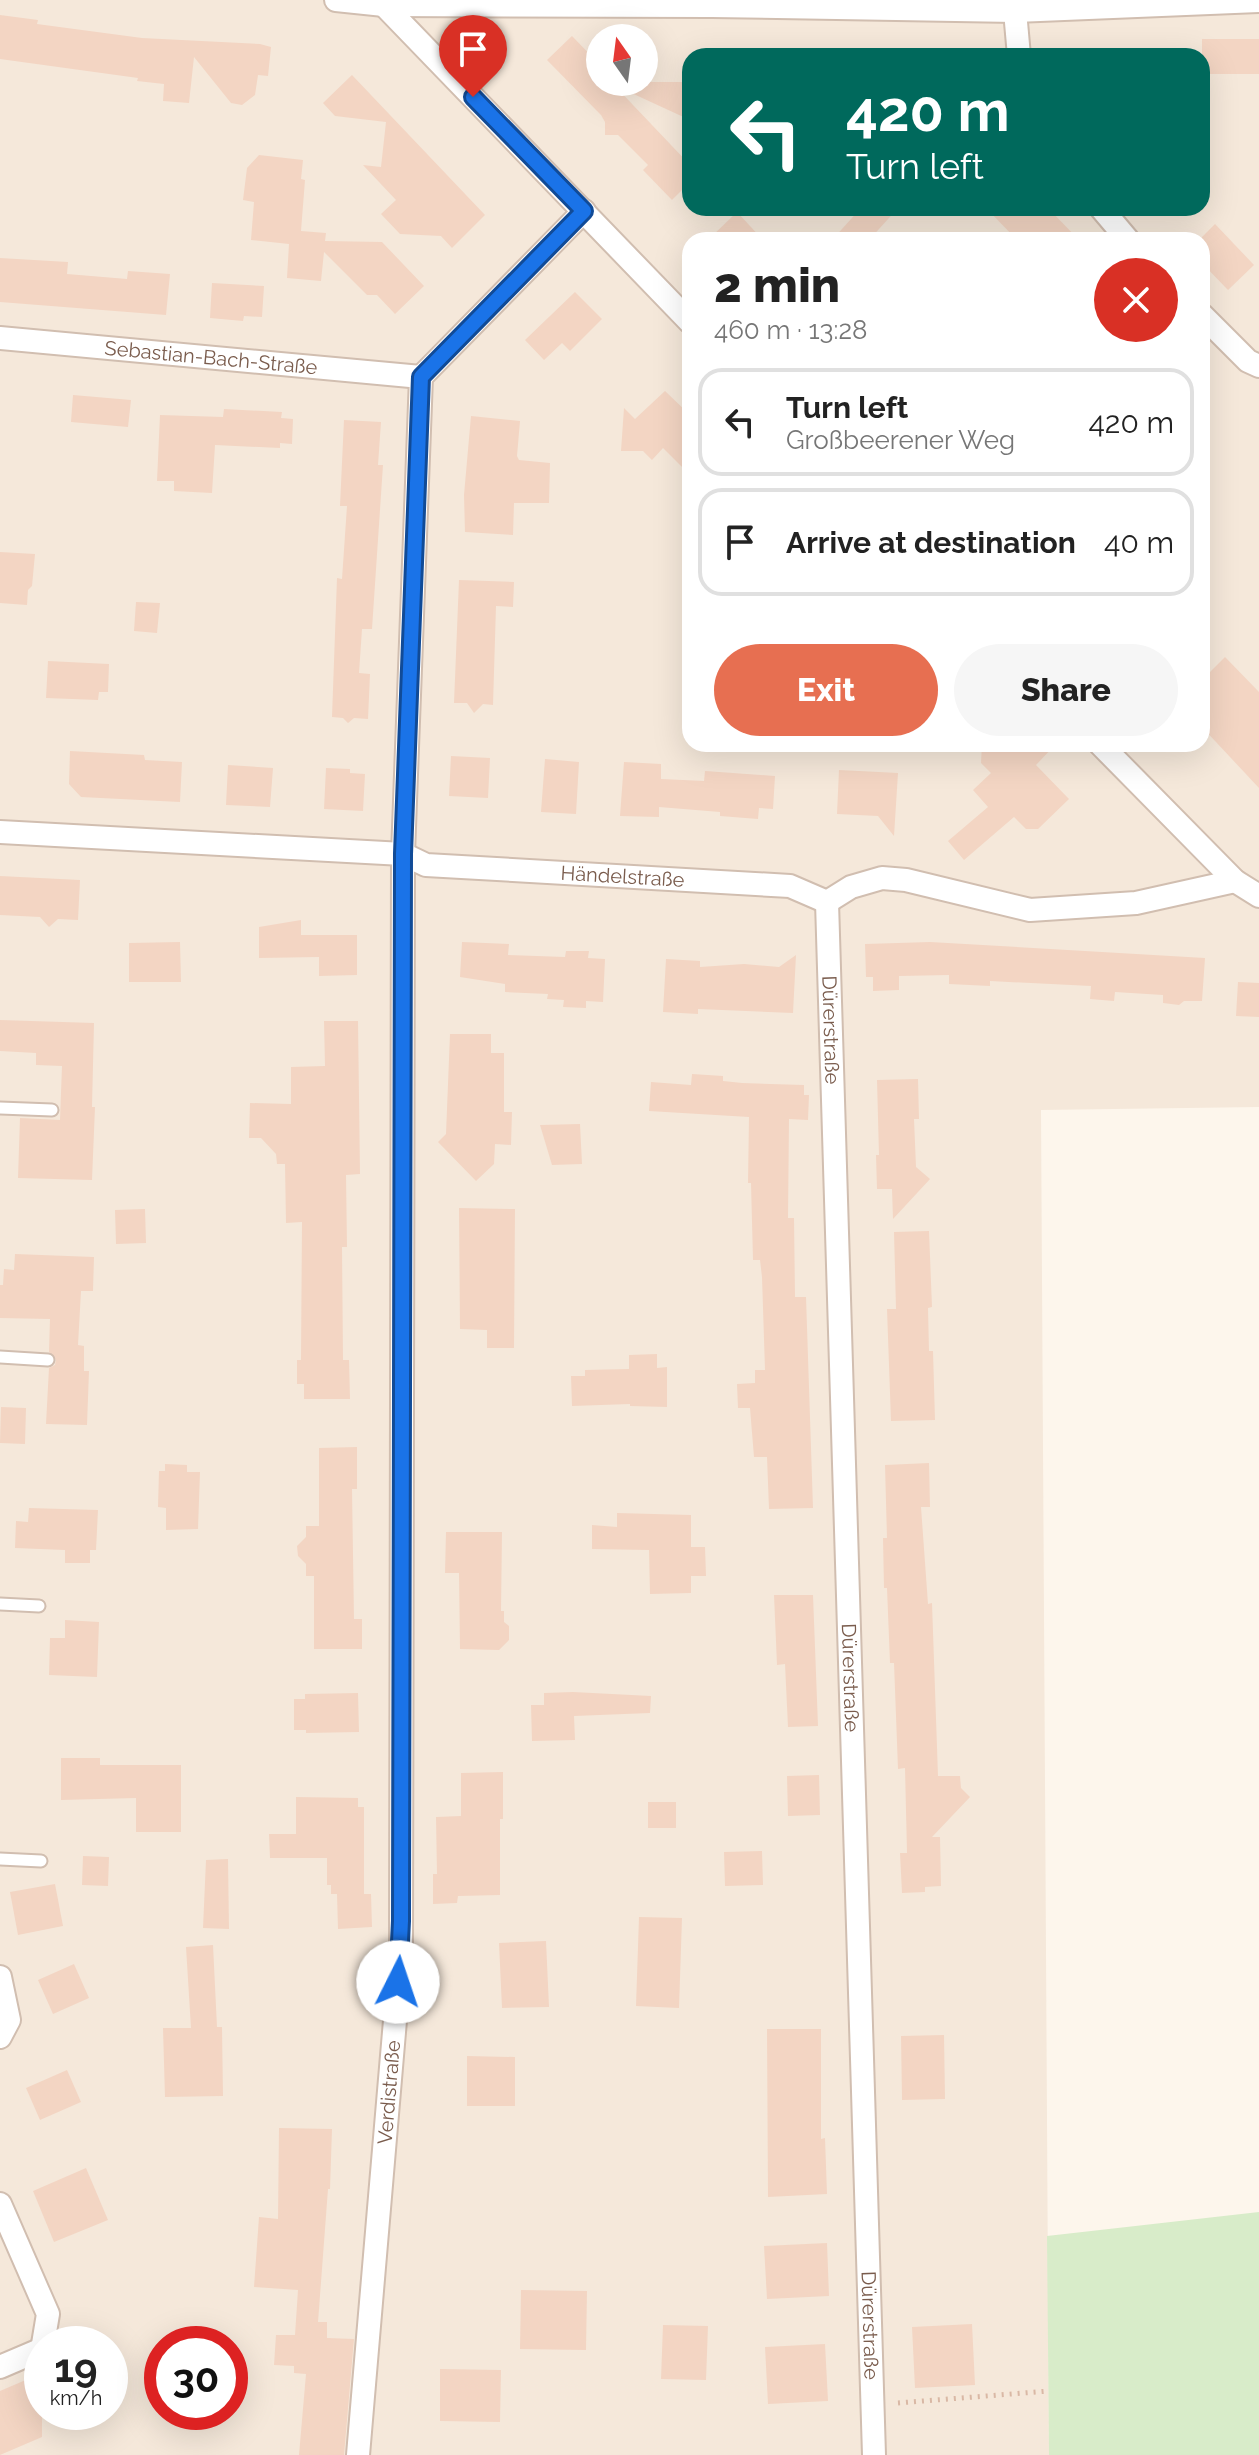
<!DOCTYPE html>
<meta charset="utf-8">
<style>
:root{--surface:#fff;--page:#f6f6f6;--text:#222;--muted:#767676;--line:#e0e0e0;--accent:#e76f51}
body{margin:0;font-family:Raleway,sans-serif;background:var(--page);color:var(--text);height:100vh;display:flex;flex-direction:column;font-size:30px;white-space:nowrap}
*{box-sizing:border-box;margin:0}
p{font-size:26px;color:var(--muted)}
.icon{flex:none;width:44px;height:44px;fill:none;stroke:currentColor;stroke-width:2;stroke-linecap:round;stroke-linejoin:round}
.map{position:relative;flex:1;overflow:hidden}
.drawer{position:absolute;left:682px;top:232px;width:528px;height:520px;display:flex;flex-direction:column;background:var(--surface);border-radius:24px;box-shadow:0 8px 32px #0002}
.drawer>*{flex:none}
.top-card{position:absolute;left:682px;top:48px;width:528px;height:168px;border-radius:24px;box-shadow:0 8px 32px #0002;background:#00695c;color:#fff;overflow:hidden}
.needle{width:52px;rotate:346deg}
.tools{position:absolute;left:586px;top:24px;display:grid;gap:16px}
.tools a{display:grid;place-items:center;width:72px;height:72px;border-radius:50%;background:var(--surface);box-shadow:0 8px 32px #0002;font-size:40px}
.speed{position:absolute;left:24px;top:2326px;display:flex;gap:16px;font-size:40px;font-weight:700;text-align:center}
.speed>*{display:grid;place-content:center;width:104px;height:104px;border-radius:50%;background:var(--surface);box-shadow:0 8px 32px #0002;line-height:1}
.speed small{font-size:20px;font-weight:400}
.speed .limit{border:12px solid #d22;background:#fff;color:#111}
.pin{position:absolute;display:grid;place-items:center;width:68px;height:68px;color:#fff;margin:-82px -34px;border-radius:50% 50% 50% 0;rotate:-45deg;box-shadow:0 0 8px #0007}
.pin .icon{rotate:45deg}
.me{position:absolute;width:88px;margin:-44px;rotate:4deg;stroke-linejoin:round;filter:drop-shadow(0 0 6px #0008)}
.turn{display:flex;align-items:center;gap:28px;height:168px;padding:0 32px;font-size:36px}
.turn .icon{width:104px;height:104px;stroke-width:2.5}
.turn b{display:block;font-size:56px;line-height:68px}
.round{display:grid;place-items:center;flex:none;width:84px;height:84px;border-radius:42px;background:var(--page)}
.overview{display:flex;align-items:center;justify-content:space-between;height:136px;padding:0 32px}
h1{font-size:48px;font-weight:800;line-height:60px}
.primary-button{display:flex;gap:16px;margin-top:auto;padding:16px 32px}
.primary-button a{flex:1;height:92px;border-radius:48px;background:var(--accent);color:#fff;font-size:32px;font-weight:800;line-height:92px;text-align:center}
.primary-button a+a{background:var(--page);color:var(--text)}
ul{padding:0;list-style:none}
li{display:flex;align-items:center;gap:24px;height:108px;margin:0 16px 12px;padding:0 16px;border:4px solid var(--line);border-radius:24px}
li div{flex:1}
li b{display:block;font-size:30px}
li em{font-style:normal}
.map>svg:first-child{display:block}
.residential{fill:#f5e8da;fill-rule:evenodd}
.green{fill:#d8ecc9}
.building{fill:#f3d5c3}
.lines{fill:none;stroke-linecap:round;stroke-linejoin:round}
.lane-casing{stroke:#d1beb0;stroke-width:15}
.street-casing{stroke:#d1beb0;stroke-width:26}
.path{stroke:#d9b8a5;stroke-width:5;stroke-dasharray:2 6;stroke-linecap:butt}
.lane{stroke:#fff;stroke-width:11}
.street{stroke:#fff;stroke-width:22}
.route-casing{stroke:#114b97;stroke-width:20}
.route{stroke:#1a73e8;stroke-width:14}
.labels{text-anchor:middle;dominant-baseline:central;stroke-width:6;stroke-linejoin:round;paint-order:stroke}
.street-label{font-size:20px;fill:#7a5c4d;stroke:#fffaf3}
</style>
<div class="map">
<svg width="1259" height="2455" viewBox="0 0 1259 2455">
<rect width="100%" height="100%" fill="#fdf6ec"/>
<!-- residential -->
<path class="residential" d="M 0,0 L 1259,0 L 1259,1107 L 1041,1110 L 1049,2455 L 0,2455 ZM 600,38 L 644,38 L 644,82 L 600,82 ZM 690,56 L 1202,56 L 1202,208 L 690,208 ZM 690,240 L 1202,240 L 1202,744 L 690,744 ZM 42,2344 L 110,2344 L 110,2412 L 42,2412 ZM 162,2344 L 230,2344 L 230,2412 L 162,2412 Z"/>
<!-- green -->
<polygon class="green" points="1259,2212 1259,2455 1049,2455 1047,2236"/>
<!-- building -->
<g class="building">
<polygon points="0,15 38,20 37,24 142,38 260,44 271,47 268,76 258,75 255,95 242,105 231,103 194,57 189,103 163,101 164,84 137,81 138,78 0,59"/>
<polygon points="572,36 600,65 600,79 597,78 597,82 690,82 690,120 614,85 690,165 690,182 672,200 643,170 648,165 618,135 605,135 605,122 601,115 547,60"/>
<rect x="1202" y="39" width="57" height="35"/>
<polygon points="352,75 485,215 452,248 441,236 400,234 381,214 396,200 363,165 381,167 386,122 335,116 323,103"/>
<polygon points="259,155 303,160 301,179 305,180 301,231 326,233 325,241 382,242 424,286 395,314 377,295 367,295 324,252 321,281 287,278 289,244 251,240 254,202 243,200 247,168"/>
<polygon points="861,208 898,208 869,240 832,240"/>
<polygon points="986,208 1048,208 1079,240 1017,240"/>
<polygon points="737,212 763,240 708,240"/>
<polygon points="1215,224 1254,265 1228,290 1202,263 1202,237"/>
<polygon points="0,258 68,262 67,274 127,279 128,271 170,274 166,315 0,302"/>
<polygon points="212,283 264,286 262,317 244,316 243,321 210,318"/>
<polygon points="575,292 602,319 570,351 562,343 544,360 525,340"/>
<polygon points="665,391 690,415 690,475 663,448 652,460 643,451 621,451 624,408 635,419"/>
<polygon points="73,395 131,400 128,427 71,422"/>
<polygon points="224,409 282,412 281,418 293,419 292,444 280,443 280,448 215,445 212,493 174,491 174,481 157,481 160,415 223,417"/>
<polygon points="471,416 520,421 517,456 519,460 550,463 549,503 514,503 513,535 465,532 464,495"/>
<polygon points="344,420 381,422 378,465 383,465 372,629 362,629 359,673 370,674 368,719 354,718 348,723 343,718 332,717 337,578 342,579 347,506 340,506"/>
<polygon points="0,552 35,554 32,586 28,590 27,605 0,603"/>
<polygon points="459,580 514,582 513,607 496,606 493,705 483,704 474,713 467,703 454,703"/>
<polygon points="136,602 160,603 157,633 134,631"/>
<polygon points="1225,657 1259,692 1259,788 1202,727 1202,680"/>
<polygon points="48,661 109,664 108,692 99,692 98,700 46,698"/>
<polygon points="982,744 1056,744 1036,765 1069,799 1038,829 1026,829 1014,817 964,860 948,841 988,807 973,790 991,773 981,763"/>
<polygon points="70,751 144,755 145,760 182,762 180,802 81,797 69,784"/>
<polygon points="451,756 490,758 488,798 449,796"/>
<polygon points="545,759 579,762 576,814 541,812"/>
<polygon points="624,762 661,764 661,779 704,781 705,771 775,776 773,809 759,808 758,819 720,816 720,812 659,807 659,817 620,816"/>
<polygon points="228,765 273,768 270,807 226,805"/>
<polygon points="326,768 350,769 350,773 365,774 363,811 324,809"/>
<polygon points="839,770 898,773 894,836 878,816 837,814"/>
<polygon points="0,876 80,880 78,920 58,919 49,927 40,917 0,915"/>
<polygon points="301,920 301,935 357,935 357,975 319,976 319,957 259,958 259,927"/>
<polygon points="180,942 181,982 129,982 129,943"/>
<polygon points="462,942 509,944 508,955 565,957 566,951 589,951 588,958 605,959 603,1002 586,1001 586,1008 563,1007 564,1000 547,999 548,994 505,992 505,984 460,977"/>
<polygon points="930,942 1205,958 1202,1001 1184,1001 1179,1005 1163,1003 1163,995 1115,992 1114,1001 1090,999 1091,986 990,981 990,986 949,984 949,975 899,976 899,990 873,991 873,977 866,977 865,944"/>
<polygon points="796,955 793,1013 698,1009 698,1014 663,1012 666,959 700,961 700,967 744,964 779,967"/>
<polygon points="1238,982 1259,983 1259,1017 1236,1016"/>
<polygon points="0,1020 94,1023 92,1107 95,1107 92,1180 18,1178 20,1118 60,1120 62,1066 36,1065 36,1053 0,1051"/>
<polygon points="324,1021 358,1021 360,1174 346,1175 347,1247 342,1247 343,1360 349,1360 350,1399 304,1399 304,1384 297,1384 297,1360 301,1360 302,1222 286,1223 285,1164 277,1164 276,1154 261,1138 249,1138 250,1103 291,1104 291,1067 325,1066"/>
<polygon points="450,1034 491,1034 491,1053 504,1053 504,1112 512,1112 511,1145 495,1144 494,1164 476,1181 438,1142 446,1134"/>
<polygon points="692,1074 723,1076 723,1081 742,1083 804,1085 804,1095 809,1095 808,1120 789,1119 788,1218 794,1218 795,1297 806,1297 813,1508 769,1509 767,1457 754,1457 750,1408 738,1408 737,1384 755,1383 755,1370 765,1370 762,1277 760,1260 753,1260 751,1183 748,1183 749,1117 649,1111 651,1082 691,1085"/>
<polygon points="918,1079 919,1119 914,1119 916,1167 930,1179 893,1219 892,1189 877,1189 876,1155 879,1155 877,1080"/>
<polygon points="580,1124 582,1164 552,1165 540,1125"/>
<polygon points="459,1208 515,1209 514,1348 487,1348 487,1330 460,1329"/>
<polygon points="145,1209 146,1243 116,1244 115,1210"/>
<polygon points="929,1231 932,1307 928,1308 929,1351 933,1351 935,1420 891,1421 887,1309 896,1309 894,1232"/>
<polygon points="15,1254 94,1257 93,1291 81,1291 78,1345 84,1346 84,1371 89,1371 87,1425 46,1424 49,1368 55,1365 56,1360 49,1352 50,1319 0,1318 0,1285 3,1285 4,1269 14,1270"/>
<polygon points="657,1354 657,1368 667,1367 667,1407 630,1406 630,1404 572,1406 571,1376 585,1376 585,1370 629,1369 629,1355"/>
<polygon points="1,1407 26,1408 25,1444 0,1443"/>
<polygon points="357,1447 357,1489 352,1489 354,1619 362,1619 362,1649 314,1649 314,1576 306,1576 306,1564 298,1556 297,1546 306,1537 306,1526 319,1526 319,1448"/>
<polygon points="929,1463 930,1507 921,1507 928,1604 932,1603 938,1776 960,1776 961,1788 970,1797 932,1837 940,1837 941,1886 925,1887 925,1892 902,1893 900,1853 907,1853 905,1768 898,1769 894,1663 890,1663 887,1588 884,1588 883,1538 887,1538 885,1465"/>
<polygon points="165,1464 187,1465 187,1472 200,1472 198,1529 166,1530 166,1508 158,1507 159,1471 165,1471"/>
<polygon points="29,1508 98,1510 96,1550 90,1550 90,1563 65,1563 65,1550 15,1548 16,1521 28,1522"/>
<polygon points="617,1513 691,1515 691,1547 705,1547 706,1576 691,1576 691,1593 650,1594 649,1550 592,1549 592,1525 617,1527"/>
<polygon points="446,1532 502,1532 501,1611 504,1611 504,1622 509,1626 509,1640 499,1650 460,1649 459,1573 445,1573"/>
<polygon points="774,1595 813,1595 818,1726 788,1727 785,1664 777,1665"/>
<polygon points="65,1620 99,1622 97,1677 49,1675 50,1638 65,1638"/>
<polygon points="573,1692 651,1696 650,1713 574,1716 575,1740 532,1741 531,1705 544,1705 544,1693"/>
<polygon points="358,1693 359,1732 306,1733 306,1730 294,1730 294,1699 305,1699 305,1694"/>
<polygon points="61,1758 100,1758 100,1765 181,1765 181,1832 136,1832 136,1798 61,1800"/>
<polygon points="503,1772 503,1819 500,1819 500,1895 458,1896 457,1903 433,1904 433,1874 437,1874 436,1817 461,1816 461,1773"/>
<polygon points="819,1775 820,1815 788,1816 787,1776"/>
<polygon points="296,1797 358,1798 358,1807 364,1807 364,1894 371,1894 372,1927 338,1929 337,1894 331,1894 331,1885 327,1885 327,1858 270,1858 269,1834 296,1834"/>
<rect x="648" y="1802" width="28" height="26"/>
<polygon points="762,1851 763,1885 725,1886 724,1852"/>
<polygon points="83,1856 109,1857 108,1886 82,1885"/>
<polygon points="228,1859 229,1929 203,1928 206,1860"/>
<polygon points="55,1884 63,1926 18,1935 10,1892"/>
<polygon points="639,1917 682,1918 679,2008 636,2006"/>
<polygon points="546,1941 549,2007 502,2008 499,1943"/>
<polygon points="213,1945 217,2027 222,2027 223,2096 165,2097 163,2028 191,2028 186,1947"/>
<polygon points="74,1964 89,1998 53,2014 38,1980"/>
<polygon points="767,2029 821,2029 821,2139 825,2138 827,2194 768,2197"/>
<polygon points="944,2035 945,2099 902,2100 901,2036"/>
<polygon points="467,2056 515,2057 515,2106 467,2106"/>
<polygon points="67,2070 81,2102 40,2120 26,2088"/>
<polygon points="279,2128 332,2129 330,2189 328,2189 318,2322 327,2322 327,2338 354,2339 344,2455 299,2455 306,2374 294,2373 294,2366 274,2365 276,2335 295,2335 298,2290 254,2287 259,2217 278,2219"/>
<polygon points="86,2168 108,2220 54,2242 33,2191"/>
<polygon points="827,2243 829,2296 767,2299 764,2246"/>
<polygon points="521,2290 587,2291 586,2350 520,2349"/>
<polygon points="972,2324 975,2385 915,2388 912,2327"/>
<polygon points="663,2325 708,2326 706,2380 661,2379"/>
<polygon points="825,2344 828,2401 768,2404 765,2347"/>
<polygon points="440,2369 501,2370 500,2422 440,2421"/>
<polygon points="42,2373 42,2437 0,2455 0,2391"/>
</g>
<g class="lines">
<defs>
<g id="lane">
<polyline points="0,1108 52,1110"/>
<polyline points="0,1357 48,1360"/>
<polyline points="0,1604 39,1606"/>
<polyline points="0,1859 41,1861"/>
</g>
<g id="street">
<polyline points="336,0 384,5 712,6 1015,11 1259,1"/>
<polyline points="380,1 690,322"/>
<polyline points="1015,11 1019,56"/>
<polyline points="1101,208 1128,240"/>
<polyline points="1202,315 1248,361 1259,366"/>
<path id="s1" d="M 0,338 L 421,377"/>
<polyline points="1100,744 1235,881 1259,896"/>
<path id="s2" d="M 0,832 L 403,854 L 426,865 L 790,886 L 827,902"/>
<path id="s3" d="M 827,902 L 874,2455"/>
<polyline points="827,902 851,887 882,878 906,880 1030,910 1136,903 1235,881"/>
<polyline points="0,1977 9,2020 0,2037"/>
<polyline points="0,2204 48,2314 43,2344"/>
<polyline points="0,2367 42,2349"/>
<path id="s4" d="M 358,2455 L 401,1950 L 403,854 L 421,377 L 584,211"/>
</g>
</defs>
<!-- lane casing -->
<use href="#lane" class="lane-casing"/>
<!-- street casing -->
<use href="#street" class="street-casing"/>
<!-- path -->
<polyline class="path" points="898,2403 1049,2391"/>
<!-- lane -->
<use href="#lane" class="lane"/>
<!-- street -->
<use href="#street" class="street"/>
</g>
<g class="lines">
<defs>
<polyline id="route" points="398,1982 401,1921 403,854 421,377 584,211 473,97"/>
</defs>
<!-- route casing -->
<use href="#route" class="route-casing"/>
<!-- route -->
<use href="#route" class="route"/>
</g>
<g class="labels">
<!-- street labels -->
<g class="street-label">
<text stroke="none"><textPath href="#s1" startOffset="212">Sebastian-Bach-Straße</textPath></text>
<text stroke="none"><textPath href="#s2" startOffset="626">Händelstraße</textPath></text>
<text stroke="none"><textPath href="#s3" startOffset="128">Dürerstraße</textPath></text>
<text stroke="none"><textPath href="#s3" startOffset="776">Dürerstraße</textPath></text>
<text stroke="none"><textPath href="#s4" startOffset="364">Verdistraße</textPath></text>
<text stroke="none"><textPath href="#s3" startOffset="1424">Dürerstraße</textPath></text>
</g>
</g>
</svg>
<div class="tools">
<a><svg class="needle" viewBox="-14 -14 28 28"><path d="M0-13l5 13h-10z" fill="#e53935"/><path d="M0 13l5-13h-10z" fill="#767676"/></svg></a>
</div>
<div class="speed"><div>19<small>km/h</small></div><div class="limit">30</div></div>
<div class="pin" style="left:473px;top:97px;background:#d93025"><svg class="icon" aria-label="arrive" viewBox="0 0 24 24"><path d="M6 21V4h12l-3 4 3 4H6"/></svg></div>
<svg class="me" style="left:398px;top:1982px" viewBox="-20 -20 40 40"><circle r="19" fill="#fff"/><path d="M0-13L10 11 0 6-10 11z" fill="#1a73e8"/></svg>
<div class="top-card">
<div class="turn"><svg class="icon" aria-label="left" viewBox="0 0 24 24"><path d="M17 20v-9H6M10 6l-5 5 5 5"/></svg><div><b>420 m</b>Turn left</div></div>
</div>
<section class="drawer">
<div class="overview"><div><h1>2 min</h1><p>460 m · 13:28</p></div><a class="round" style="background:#d93025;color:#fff"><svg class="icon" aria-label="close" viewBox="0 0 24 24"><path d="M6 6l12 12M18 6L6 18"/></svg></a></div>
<ul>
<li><svg class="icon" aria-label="left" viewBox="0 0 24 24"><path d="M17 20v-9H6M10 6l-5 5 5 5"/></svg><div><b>Turn left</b><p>Großbeerener Weg</p></div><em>420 m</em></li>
<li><svg class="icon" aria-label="arrive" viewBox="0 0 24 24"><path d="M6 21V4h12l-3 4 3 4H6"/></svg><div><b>Arrive at destination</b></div><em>40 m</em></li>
</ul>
<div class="primary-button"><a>Exit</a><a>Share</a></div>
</section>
</div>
